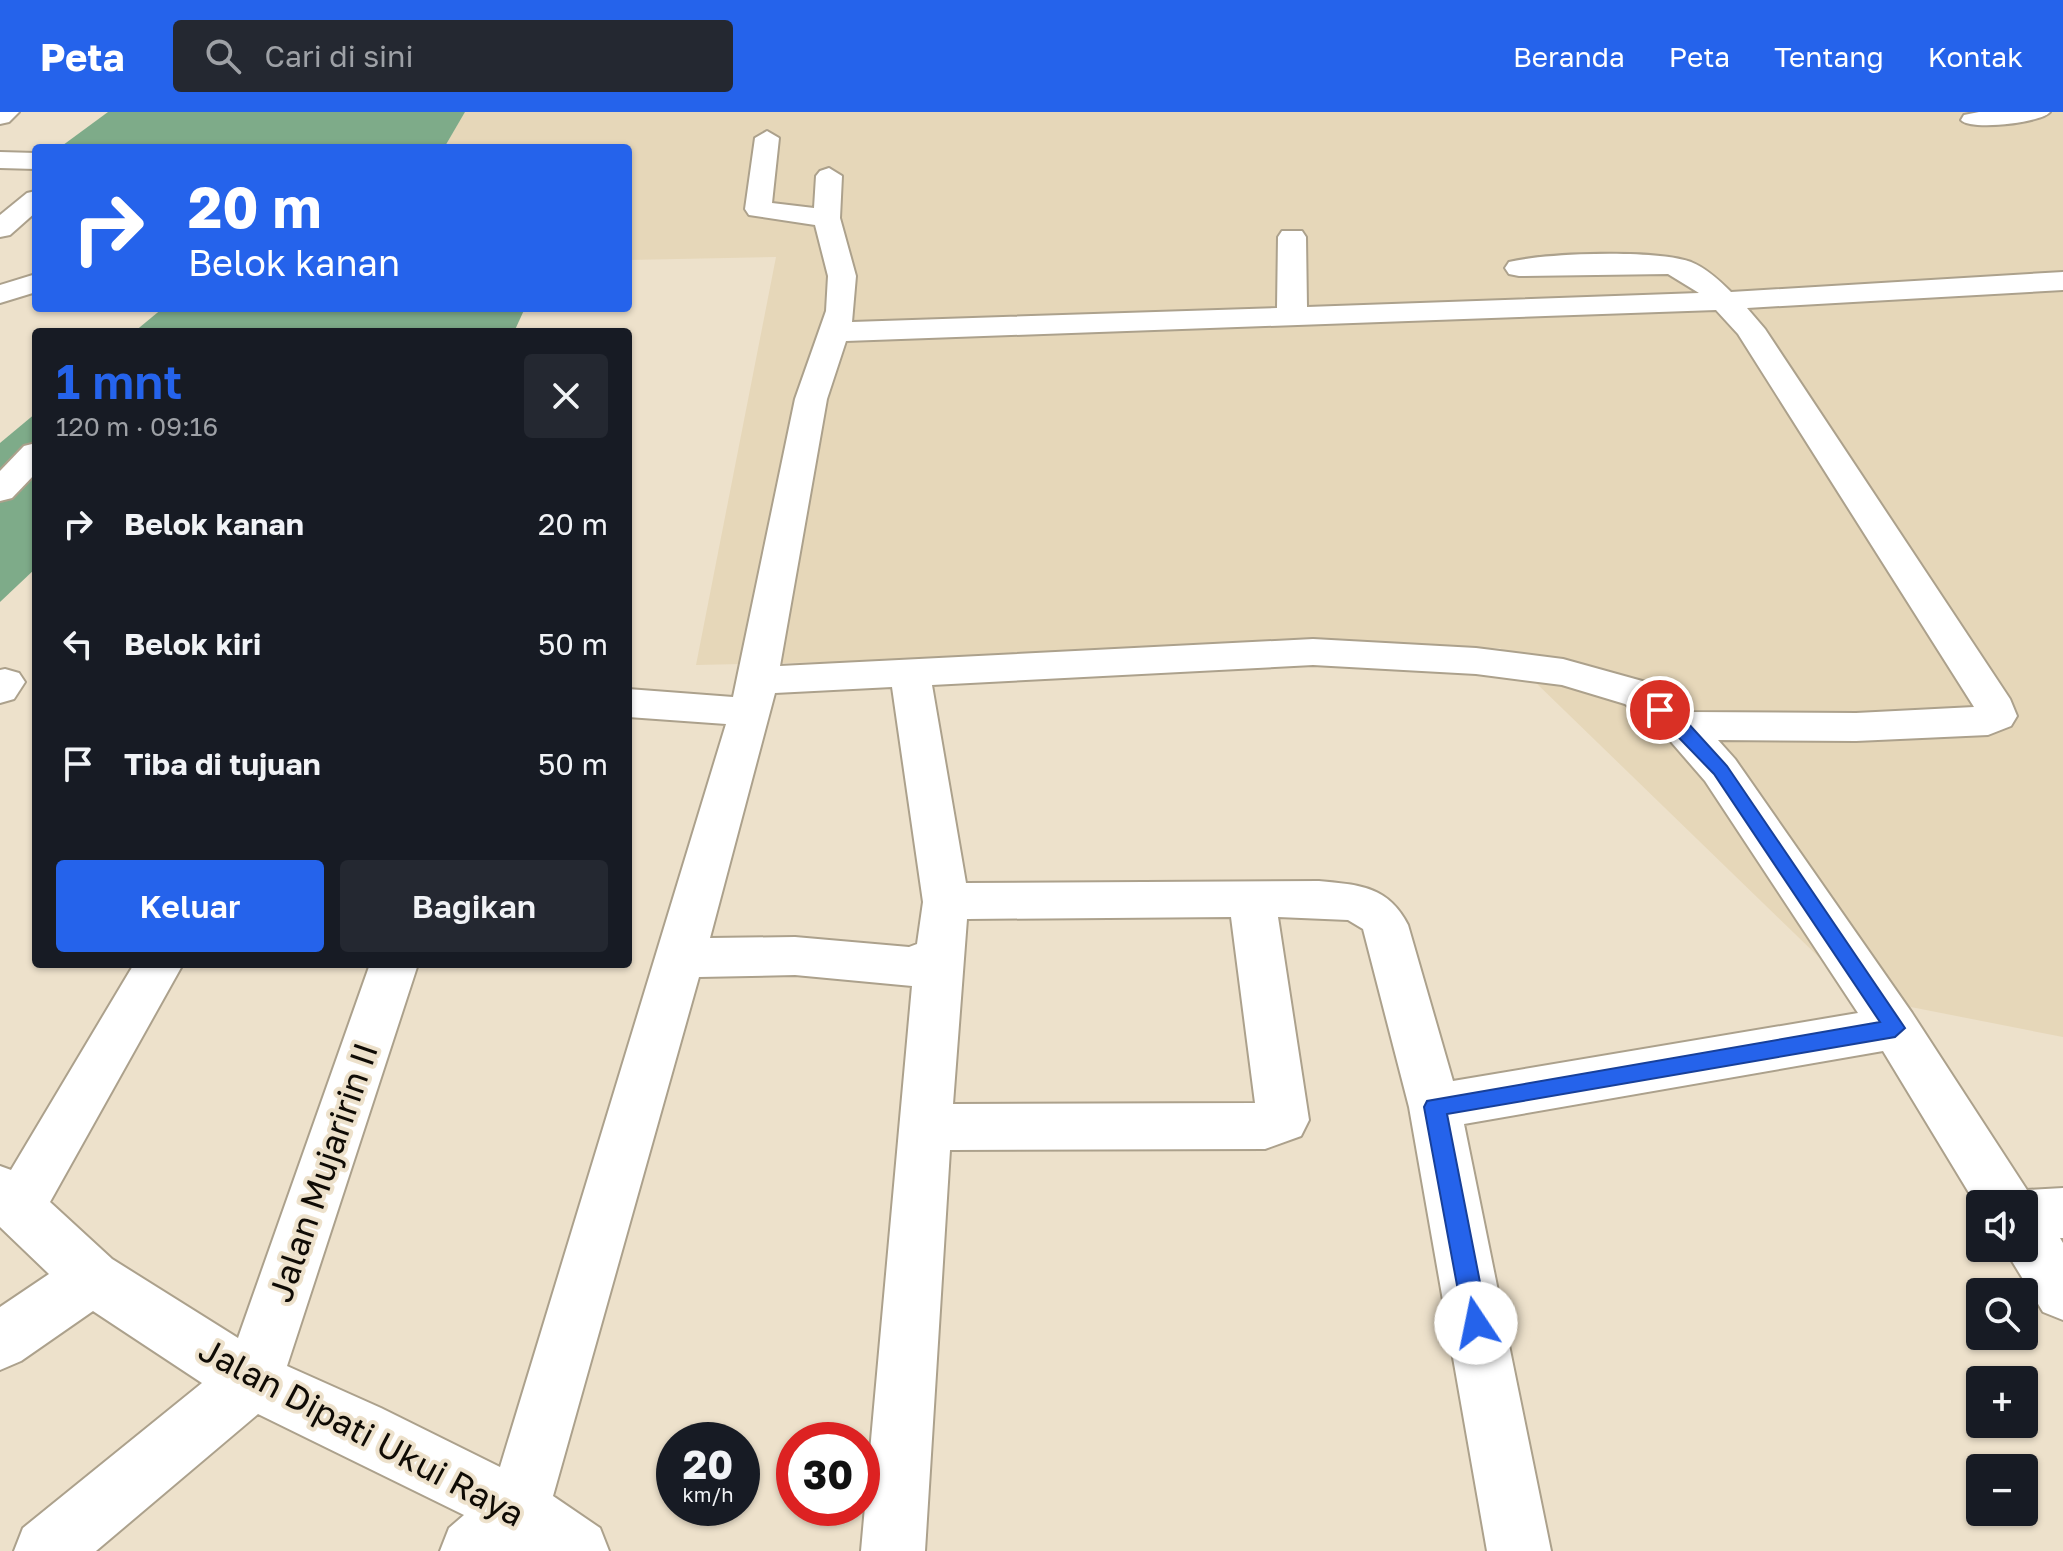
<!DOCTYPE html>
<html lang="id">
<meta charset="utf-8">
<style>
:root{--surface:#171b24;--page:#242831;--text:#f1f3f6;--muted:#9ea1a6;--accent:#2563eb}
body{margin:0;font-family:"Golos Text",sans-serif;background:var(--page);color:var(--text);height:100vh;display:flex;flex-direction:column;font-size:30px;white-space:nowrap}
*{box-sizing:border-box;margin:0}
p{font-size:26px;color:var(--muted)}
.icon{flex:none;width:44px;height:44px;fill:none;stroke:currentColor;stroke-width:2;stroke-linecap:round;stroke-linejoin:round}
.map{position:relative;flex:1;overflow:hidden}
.details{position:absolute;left:32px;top:216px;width:600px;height:640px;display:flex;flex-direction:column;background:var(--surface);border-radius:8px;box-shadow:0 2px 6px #0004}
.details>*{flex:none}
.guide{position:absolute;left:32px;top:32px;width:600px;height:168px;border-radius:8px;box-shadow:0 2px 6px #0004;background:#2563eb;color:#fff;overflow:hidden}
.fabs{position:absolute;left:1966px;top:1078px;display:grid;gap:16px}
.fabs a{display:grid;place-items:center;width:72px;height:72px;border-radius:8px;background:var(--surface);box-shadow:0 2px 6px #0004;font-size:40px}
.speed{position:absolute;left:656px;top:1310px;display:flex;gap:16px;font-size:40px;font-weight:700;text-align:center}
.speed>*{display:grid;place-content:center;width:104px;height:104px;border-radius:50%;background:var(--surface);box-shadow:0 2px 6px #0004;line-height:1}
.speed small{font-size:20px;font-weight:400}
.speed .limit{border:12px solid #d22;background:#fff;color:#111}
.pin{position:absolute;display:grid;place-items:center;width:68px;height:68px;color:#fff;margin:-34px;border:4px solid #fff;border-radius:50%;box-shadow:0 2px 8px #0007}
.me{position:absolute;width:88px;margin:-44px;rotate:349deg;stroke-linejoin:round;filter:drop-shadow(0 0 6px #0008)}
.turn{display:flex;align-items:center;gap:28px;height:168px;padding:0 24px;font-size:36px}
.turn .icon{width:104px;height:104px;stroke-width:2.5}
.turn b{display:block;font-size:56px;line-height:68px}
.round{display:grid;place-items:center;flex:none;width:84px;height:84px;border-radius:8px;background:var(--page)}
.summary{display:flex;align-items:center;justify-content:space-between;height:136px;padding:0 24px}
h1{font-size:48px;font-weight:600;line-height:60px;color:var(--accent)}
.action{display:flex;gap:16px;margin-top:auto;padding:16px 24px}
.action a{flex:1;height:92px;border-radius:8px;background:var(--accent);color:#fff;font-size:32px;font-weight:600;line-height:92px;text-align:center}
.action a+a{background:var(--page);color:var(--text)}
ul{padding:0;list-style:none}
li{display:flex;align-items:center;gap:24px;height:120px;padding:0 24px}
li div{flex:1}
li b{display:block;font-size:30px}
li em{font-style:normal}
header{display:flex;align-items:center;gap:48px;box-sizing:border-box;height:112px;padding:0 40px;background:var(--accent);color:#fff}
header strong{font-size:38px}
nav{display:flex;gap:44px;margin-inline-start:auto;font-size:28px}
.search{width:560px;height:72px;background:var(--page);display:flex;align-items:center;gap:20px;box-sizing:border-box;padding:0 28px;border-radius:8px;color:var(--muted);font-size:30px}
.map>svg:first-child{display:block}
.built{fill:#e6d7b9}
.forest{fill:#7eab89}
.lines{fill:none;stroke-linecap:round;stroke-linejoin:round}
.minor-casing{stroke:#aca18c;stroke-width:4}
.minor{fill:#fff;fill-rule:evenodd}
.route{fill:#2563eb;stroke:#184099;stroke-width:2}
.labels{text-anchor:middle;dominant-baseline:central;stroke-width:8;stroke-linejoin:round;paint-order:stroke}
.near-street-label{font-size:34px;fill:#0f0b05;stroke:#ede1cb}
</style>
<header>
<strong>Peta</strong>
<div class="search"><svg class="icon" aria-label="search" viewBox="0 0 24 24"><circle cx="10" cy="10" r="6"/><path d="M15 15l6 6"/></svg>Cari di sini</div>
<nav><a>Beranda</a><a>Peta</a><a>Tentang</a><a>Kontak</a></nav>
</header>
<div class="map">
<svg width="2063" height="1439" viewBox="0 0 2063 1439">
<rect width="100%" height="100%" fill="#ede1cb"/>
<!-- built -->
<polygon class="built" points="465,0 2063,0 2063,925 1860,885 1500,536 696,553 776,145 628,148 628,36 444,36"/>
<!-- forest -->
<g class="forest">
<polygon points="108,0 465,0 444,36 59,36"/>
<polygon points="163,196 525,196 514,220 134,220"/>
<polygon points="36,301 36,456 0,490 0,331"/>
</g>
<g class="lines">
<defs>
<g id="minor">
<polygon points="0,0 19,0 9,10 0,12"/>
<path d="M 1979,0 L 2050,0 C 2041,11 1970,19 1961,8 L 1964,3 Z"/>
<path d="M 767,19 L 779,26 L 772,91 L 814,96 L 816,64 L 820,59 L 829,56 L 842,64 L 840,106 L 856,164 L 852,210 L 1277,196 L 1278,125 L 1282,119 L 1302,119 L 1306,125 L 1307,195 L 1699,181 L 1668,162 L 1519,164 L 1509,162 L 1505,156 L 1509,150 C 1546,141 1655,137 1691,150 C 1706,156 1719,168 1731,180 L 2063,160 L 2063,178 L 1747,196 L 1765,217 L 2010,587 L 2017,604 L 2011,614 L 1988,623 L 1856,629 L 1718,628 L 1735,647 L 1912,901 L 2027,1078 L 2063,1076 L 2063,1126 L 2060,1126 L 2063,1131 L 2063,1208 L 2043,1200 L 2004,1136 L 2024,1136 L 2024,1092 L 1980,1092 L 1980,1099 L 1883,939 L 1464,1012 L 1551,1439 L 1487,1439 L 1409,995 L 1363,817 L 1348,808 L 1278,805 L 1309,1008 L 1301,1024 L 1265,1037 L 950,1038 L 925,1439 L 861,1439 L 912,874 L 795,863 L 699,865 L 553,1384 L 600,1416 L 609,1439 L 440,1439 L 449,1416 L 464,1403 L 258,1302 L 96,1439 L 14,1439 L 23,1416 L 202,1271 L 93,1199 L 21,1249 L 0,1258 L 0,1195 L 49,1162 L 0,1115 L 0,1054 L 11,1058 L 134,852 L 183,852 L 50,1090 L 112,1147 L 238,1226 L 370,852 L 418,852 L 287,1254 L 381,1296 L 500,1355 L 726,612 L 628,605 L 628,577 L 733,585 L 795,287 L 826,199 L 828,164 L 815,113 L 749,103 L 745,97 L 755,26 ZM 1716,198 L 1738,222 L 1974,595 L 1856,601 L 1690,600 L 1653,572 L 1563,547 L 1476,536 L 1313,527 L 780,554 L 827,287 L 846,229 ZM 1313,553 L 1476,562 L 1562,573 L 1625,592 L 1666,624 L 1705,669 L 1858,901 L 1453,969 L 1408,813 C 1388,774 1360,773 1319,769 L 966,771 L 932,573 ZM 892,575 L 923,790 L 917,832 L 909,835 L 795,825 L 710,826 L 775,581 ZM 1231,805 L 1255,991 L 953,992 L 967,807 Z"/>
<polygon points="0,40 36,41 36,57 0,56"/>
<polygon points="36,79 36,100 10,123 0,125 0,103 27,81"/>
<polygon points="36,162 36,180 0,191 0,173"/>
<polygon points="36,331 36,361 12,386 0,389 0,359 24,334"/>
<polygon points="5,557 19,561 25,570 14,587 0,591 0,558"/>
</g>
</defs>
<!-- minor casing -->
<use href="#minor" class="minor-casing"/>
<!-- minor -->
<use href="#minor" class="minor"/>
</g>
<!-- route -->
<polygon class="route" points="1660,593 1687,610 1727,654 1905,916 1895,925 1447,1002 1488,1211 1484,1219 1476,1223 1468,1219 1464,1211 1424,995 1427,989 1880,910 1714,662 1652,598"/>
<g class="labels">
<!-- near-street labels -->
<g class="near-street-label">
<text transform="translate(322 1060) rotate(-71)">Jalan Mujaririn II</text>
<text transform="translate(362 1319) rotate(28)">Jalan Dipati Ukui Raya</text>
</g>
</g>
</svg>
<div class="fabs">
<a><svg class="icon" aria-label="sound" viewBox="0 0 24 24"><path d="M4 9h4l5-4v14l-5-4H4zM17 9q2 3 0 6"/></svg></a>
<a><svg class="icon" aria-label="search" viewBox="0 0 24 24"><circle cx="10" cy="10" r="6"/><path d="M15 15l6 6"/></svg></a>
<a>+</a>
<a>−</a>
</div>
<div class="speed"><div>20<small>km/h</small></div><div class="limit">30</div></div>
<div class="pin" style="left:1660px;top:598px;background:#d93025"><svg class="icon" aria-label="arrive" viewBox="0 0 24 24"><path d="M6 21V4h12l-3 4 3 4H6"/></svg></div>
<svg class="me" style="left:1476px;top:1211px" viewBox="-20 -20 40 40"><circle r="19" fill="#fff"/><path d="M0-13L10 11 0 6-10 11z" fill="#2563eb"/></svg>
<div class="guide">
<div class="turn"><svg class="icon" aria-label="right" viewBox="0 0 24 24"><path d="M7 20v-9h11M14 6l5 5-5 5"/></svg><div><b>20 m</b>Belok kanan</div></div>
</div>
<section class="details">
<div class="summary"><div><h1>1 mnt</h1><p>120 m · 09:16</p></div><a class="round"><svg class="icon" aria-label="close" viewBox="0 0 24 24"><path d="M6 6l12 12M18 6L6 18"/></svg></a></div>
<ul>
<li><svg class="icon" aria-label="right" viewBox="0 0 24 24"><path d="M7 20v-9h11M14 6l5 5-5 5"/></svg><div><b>Belok kanan</b></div><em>20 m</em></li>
<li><svg class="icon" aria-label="left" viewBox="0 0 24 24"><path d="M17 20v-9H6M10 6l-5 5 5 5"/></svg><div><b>Belok kiri</b></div><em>50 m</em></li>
<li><svg class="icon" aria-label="arrive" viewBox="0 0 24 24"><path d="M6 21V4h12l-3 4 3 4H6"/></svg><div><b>Tiba di tujuan</b></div><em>50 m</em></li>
</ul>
<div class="action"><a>Keluar</a><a>Bagikan</a></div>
</section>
</div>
